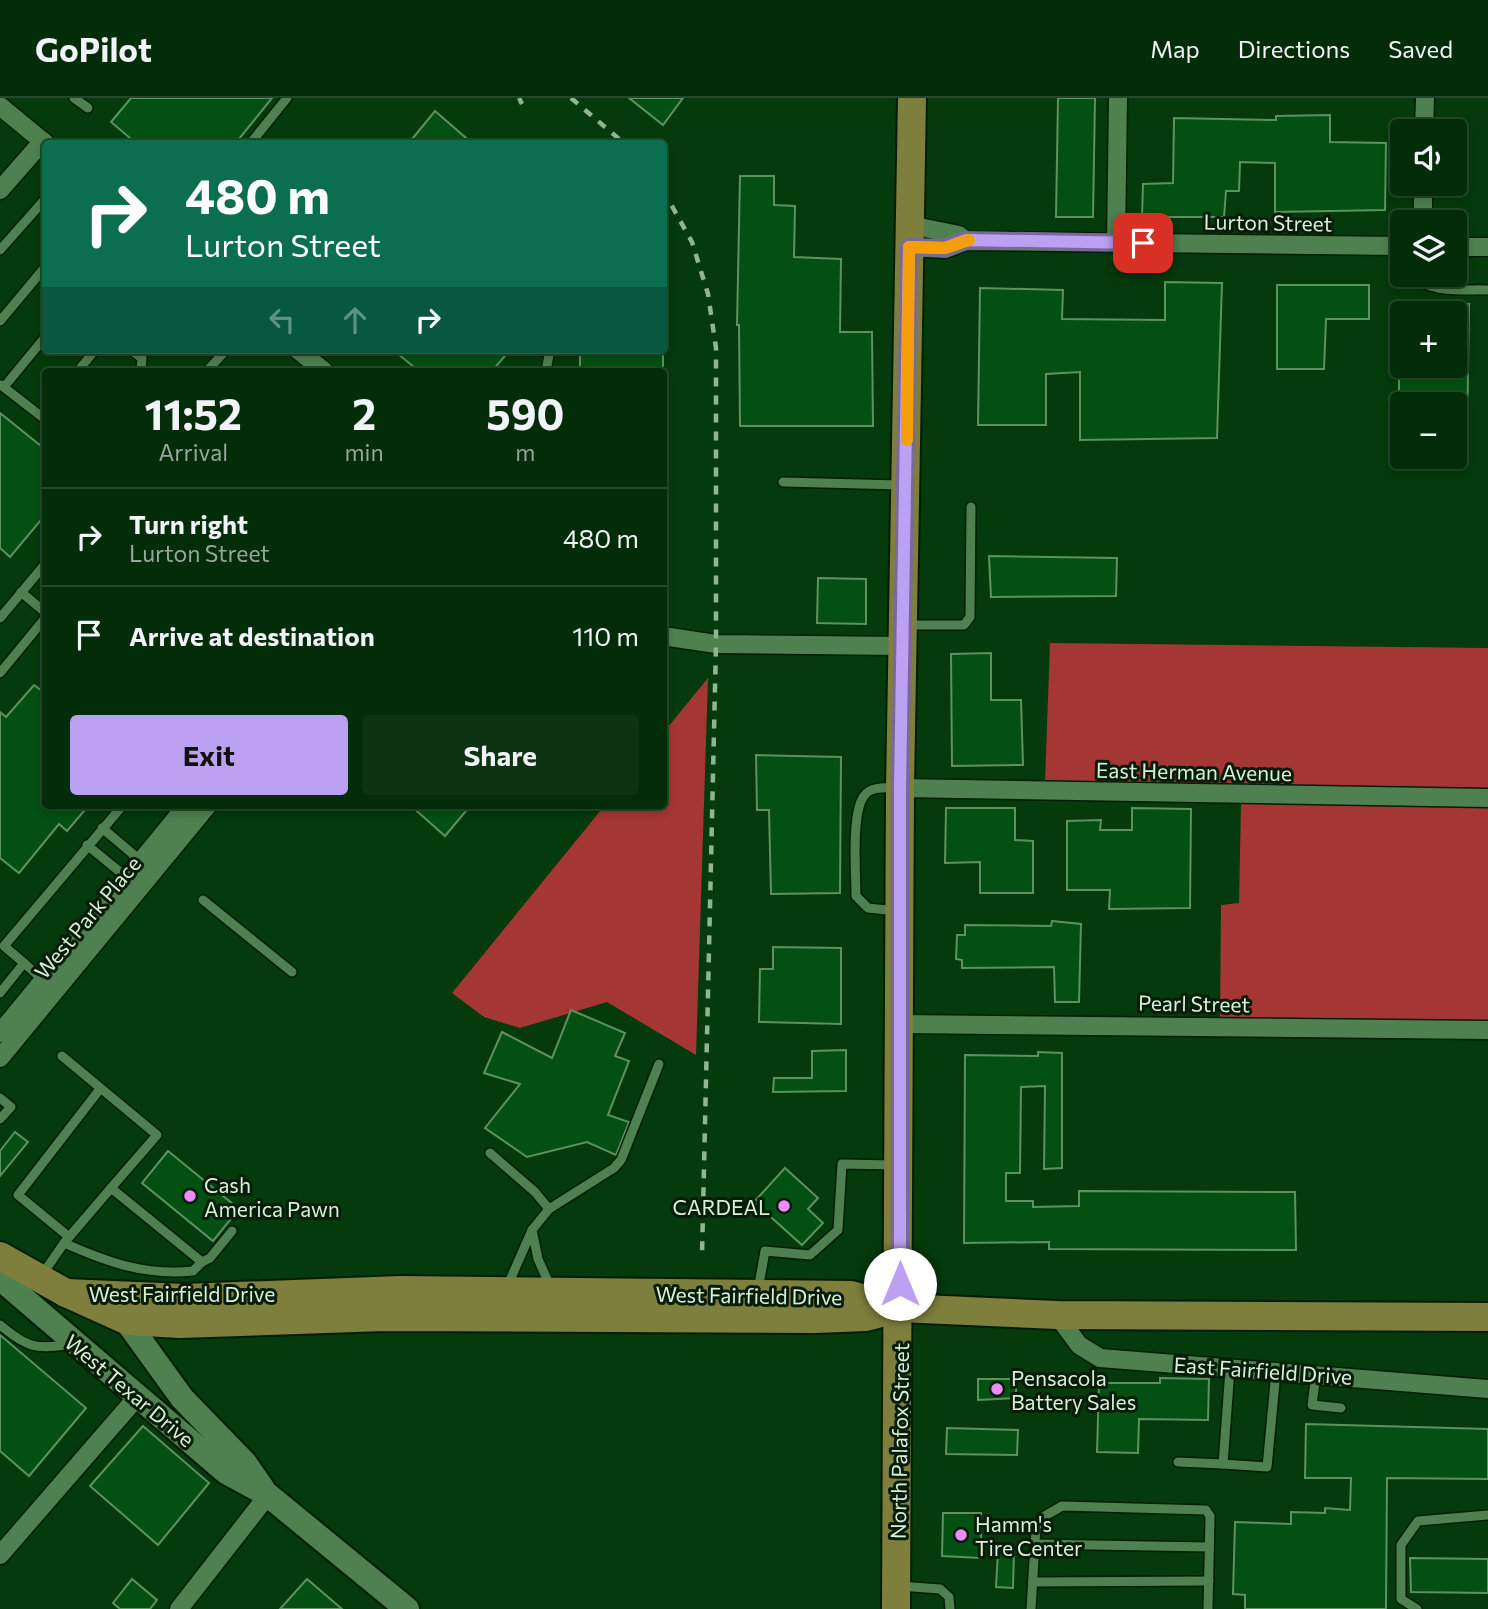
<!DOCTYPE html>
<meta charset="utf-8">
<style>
:root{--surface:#032c09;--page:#0d3412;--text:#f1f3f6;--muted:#97a79c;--line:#24482a;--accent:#bca0f2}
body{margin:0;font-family:Commissioner,sans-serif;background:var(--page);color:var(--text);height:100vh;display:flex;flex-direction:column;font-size:26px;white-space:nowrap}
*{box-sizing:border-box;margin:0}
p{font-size:23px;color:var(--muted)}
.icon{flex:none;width:38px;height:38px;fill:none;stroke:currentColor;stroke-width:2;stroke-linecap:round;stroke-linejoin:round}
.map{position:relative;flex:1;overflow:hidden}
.sheet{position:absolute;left:42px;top:270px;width:625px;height:441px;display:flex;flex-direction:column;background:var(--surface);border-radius:7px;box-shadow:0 4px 10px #0003,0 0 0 2px var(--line)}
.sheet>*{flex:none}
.hud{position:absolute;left:42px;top:42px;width:625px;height:214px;border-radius:7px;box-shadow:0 4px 10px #0003,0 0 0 2px var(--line);background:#0b6e4f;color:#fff;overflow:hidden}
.tools{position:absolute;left:1390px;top:21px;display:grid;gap:14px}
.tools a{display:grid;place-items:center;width:77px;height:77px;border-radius:7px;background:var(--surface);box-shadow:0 4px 10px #0003,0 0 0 2px var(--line);font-size:35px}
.pin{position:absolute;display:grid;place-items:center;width:60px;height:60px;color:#fff;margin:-30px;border-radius:14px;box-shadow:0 4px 10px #0006}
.me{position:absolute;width:77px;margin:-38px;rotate:0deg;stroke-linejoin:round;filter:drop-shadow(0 0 5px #0008)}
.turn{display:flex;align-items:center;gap:24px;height:147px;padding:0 28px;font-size:32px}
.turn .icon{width:91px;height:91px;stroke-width:2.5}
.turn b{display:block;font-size:49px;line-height:60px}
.lanes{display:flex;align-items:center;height:66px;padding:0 28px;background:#0003;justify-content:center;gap:35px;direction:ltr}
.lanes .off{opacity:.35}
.eta{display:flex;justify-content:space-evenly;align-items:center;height:119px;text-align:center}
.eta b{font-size:42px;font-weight:700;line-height:49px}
.primary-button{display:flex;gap:14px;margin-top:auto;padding:14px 28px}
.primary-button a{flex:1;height:80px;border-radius:7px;background:var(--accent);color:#111;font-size:28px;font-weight:700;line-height:80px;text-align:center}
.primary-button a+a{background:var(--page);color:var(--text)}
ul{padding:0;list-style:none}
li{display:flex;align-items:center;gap:21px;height:98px;padding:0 28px;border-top:2px solid var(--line)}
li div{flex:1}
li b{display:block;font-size:26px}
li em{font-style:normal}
header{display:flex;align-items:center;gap:42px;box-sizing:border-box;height:98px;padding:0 35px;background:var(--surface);border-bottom:2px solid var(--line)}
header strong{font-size:33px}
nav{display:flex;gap:38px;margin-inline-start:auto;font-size:24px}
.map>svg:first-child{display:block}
.forest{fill:#a43634}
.building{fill:#035012;stroke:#5e915f;stroke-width:2}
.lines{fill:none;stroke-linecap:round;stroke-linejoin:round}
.lane-casing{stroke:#041d06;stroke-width:12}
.street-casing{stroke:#041d06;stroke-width:21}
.secondary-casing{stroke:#041d06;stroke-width:28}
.primary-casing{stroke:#041d06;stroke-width:32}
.lane{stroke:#4e8050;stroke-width:9}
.street{stroke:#4e8050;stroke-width:18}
.secondary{stroke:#4e8050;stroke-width:24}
.primary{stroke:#7e7e3d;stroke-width:28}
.rail{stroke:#91b594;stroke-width:4.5;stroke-dasharray:9 9;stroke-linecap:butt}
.route-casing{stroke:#7a689d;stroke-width:18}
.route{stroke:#bca0f2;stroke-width:12}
.slow{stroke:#f59e0b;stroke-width:12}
.poi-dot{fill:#ef8bf6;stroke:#081c09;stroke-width:2.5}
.labels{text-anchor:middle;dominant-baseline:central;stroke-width:6;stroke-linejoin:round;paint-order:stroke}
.street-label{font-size:21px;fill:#d6f1d6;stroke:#081c09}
.poi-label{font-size:21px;fill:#d6f1d6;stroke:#081c09;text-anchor:start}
</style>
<header>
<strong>GoPilot</strong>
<nav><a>Map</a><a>Directions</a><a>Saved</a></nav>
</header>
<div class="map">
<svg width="1488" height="1511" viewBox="0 0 1488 1511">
<rect width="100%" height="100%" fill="#043a0c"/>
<!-- forest -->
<g class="forest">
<polygon points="1050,545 1488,550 1488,692 1045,683"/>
<polygon points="708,580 696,957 607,904 520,930 484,919 452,895 605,707 663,707 663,635"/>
<polygon points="1241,704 1488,707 1488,924 1220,919 1221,807 1239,805"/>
</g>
<!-- building -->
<g class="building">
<polygon points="131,0 272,0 235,46 137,46 111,24"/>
<polygon points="629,0 683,0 663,27"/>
<polygon points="1058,0 1095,0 1093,119 1056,119"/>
<polygon points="435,13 473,46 408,46"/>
<polygon points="1330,17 1330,44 1386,45 1385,112 1275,114 1275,65 1240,64 1239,93 1226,93 1224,119 1142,119 1143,86 1173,85 1174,20 1276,22 1276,18"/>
<polygon points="740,78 774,78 774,107 795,108 794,159 841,161 840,234 872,234 873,328 740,328 739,227 737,227"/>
<polygon points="1165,184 1222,185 1217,340 1080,342 1080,274 1046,276 1046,327 978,327 980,190 1063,192 1062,221 1165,222"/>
<polygon points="1277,187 1369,187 1369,221 1326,221 1324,271 1277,271"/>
<polygon points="1454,206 1469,206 1467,342 1454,342 1454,306 1399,306 1399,268 1454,268"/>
<polygon points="393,252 510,252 492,273 419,273"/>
<rect x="580" y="252" width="83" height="21"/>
<polygon points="0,315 46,352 46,416 10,459 0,450"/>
<polygon points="989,458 1117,460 1116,498 991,499"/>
<polygon points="818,480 866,481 866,526 817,525"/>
<polygon points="991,555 991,602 1021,602 1023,667 952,668 951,556"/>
<polygon points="34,587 46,596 46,707 78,707 84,713 67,733 59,726 19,775 0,760 0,614 6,619"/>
<polygon points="756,657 841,659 840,795 771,796 769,712 757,712"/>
<polygon points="410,707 471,707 445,738"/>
<polygon points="946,710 1015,710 1015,742 1033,743 1033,795 980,795 980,764 945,765"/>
<polygon points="1132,710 1191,711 1190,810 1109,811 1110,792 1067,792 1067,723 1101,722 1100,732 1132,732"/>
<polygon points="1052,823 1081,826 1079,904 1055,904 1054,869 962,870 962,862 956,861 957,837 965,837 965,827 1051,828"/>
<polygon points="773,849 841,850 841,926 759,924 760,871 773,871"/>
<polygon points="571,912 625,935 615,958 629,963 608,1017 629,1024 616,1057 587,1044 527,1059 485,1030 520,986 484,975 502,934 552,960"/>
<polygon points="846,952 846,993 773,994 774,980 812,980 812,953"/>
<polygon points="1038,954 1062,955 1062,1070 1044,1071 1045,988 1021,989 1020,1075 1006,1075 1006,1103 1033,1103 1033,1109 1079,1108 1079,1093 1295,1094 1296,1152 1049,1151 1049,1144 964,1145 965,957 1038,958"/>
<polygon points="15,1034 28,1044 0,1078 0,1053"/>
<polygon points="168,1053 239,1111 213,1143 142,1085"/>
<polygon points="785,1070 818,1100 808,1111 823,1125 802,1147 754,1104"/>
<polygon points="0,1237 86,1310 29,1378 0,1353"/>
<polygon points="1160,1280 1209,1281 1208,1322 1139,1321 1138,1355 1097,1354 1099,1285 1160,1285"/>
<polygon points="978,1281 1016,1281 1016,1300 978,1302"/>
<polygon points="1306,1326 1488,1331 1488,1381 1387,1380 1386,1511 1245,1511 1245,1497 1233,1496 1235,1424 1291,1426 1291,1414 1325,1415 1325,1410 1350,1412 1351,1380 1305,1380"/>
<polygon points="143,1328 209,1385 158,1447 90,1388"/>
<polygon points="947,1330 1018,1332 1017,1357 946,1356"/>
<polygon points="943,1415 981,1415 981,1460 942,1458"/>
<polygon points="998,1453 1014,1453 1013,1490 996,1489"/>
<polygon points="1410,1460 1488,1461 1488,1495 1411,1494"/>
<polygon points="132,1481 157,1502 150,1511 120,1511 113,1505"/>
<polygon points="307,1481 342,1511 280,1511"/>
</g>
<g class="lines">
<defs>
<g id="lane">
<polyline points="74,0 88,10"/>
<polyline points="250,46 287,0"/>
<polyline points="0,152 46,100"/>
<path d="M 1413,177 C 1428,196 1465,191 1488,192"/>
<polyline points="0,223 46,168"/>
<polyline points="131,252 142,260 141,273"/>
<polyline points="78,273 95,252"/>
<polyline points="207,273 226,252"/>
<polyline points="546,273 549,257"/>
<polyline points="1,287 46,322"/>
<polyline points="4,289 46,238"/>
<polyline points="783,384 900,387"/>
<polyline points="21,494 46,515"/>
<polyline points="0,520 46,465"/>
<polyline points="908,527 964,527 970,519 971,409"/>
<polyline points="0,575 46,519"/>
<path d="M 895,690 C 885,690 871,688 864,698 C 851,715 856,776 856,798 L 868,810 L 897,813"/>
<polyline points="102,730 134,757 135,768"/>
<polyline points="87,747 120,774 130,772"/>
<polyline points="203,802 292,874"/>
<polyline points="24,865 4,848 123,707"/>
<polyline points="0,895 24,865 44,883"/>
<polyline points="62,958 157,1037 111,1090"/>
<polyline points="0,1000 11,1009 0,1021"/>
<polyline points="490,1055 535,1094 549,1111"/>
<polyline points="532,1132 549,1111 614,1070 621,1062 659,966"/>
<polyline points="68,1138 18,1097 100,991"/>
<polyline points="202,1164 210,1160 232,1133"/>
<path d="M 42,1177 L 64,1145 C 107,1164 145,1178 193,1173 L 202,1164 L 111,1090 L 64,1145"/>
<polyline points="507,1189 532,1132 538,1161 551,1190"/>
<polyline points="758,1192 765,1153 810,1157 838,1132 842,1066 895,1067"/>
<path d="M 0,1227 C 27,1250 37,1252 71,1246"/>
<polyline points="1230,1271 1223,1366 1267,1369 1276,1274"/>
<polyline points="1316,1276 1312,1307 1341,1310"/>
<polyline points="1178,1364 1223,1366"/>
<polyline points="1035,1446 1209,1449"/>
<polyline points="1033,1484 1209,1483"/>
<polyline points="899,1488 940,1491 949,1499 950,1511"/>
<polyline points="1031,1511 1036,1429 1043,1419 1062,1408 1206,1412 1210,1418 1208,1511"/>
<polyline points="1417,1511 1401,1501 1401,1447 1418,1423 1488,1417"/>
</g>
<g id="street">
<polyline points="0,8 46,46"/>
<polyline points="1424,33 1425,0"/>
<polyline points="0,92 43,43"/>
<polyline points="1423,124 1423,86"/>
<polyline points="910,127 959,137 966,143"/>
<polyline points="1116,144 1118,0"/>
<polyline points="909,149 945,151 966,143 1402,148"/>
<polyline points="1454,149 1488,149"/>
<polyline points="298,252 324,273"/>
<polyline points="663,538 716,546 902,548"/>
<polyline points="900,690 1488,700"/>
<polyline points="900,926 1488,932"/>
<polyline points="0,935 187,707"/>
<polyline points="0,960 208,707"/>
<polyline points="1057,1217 1079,1247 1100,1260 1488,1291"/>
<polyline points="0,1457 138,1298"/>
<polyline points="179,1511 268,1397"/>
</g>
<g id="secondary">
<polyline points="0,1176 9,1188 226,1374 268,1397 407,1511"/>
<polyline points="117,1210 182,1300 245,1365 263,1391"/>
</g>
<g id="primary">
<polyline points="0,1158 66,1195 128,1223 180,1226 384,1219 815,1221 866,1219 900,1210"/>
<polyline points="66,1195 184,1200 401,1192 851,1197 900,1210 1057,1217 1488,1219"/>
<polyline points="896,1511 900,690 912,0"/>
</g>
</defs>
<!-- lane casing -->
<use href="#lane" class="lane-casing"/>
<!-- street casing -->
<use href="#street" class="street-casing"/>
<!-- secondary casing -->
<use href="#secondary" class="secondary-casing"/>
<!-- primary casing -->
<use href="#primary" class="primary-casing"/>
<!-- lane -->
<use href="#lane" class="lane"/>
<!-- street -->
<use href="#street" class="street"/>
<!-- secondary -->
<use href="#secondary" class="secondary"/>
<!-- primary -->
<use href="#primary" class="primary"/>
<!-- rail -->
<g class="rail">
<polyline points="519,0 522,6"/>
<polyline points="571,0 625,46"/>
<polyline points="663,92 692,144 708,196 716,250 716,546 702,1157"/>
</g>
</g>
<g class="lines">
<defs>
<polyline id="route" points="900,1186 900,690 909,149 945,150 966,142 1143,145"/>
</defs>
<!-- route casing -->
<use href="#route" class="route-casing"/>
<!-- route -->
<use href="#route" class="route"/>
<!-- slow -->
<polyline class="slow" points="907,342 909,149 945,150 969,142"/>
</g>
<!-- markers -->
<g class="poi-dot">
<circle cx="190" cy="1098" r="7"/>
<circle cx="784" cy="1108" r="7"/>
<circle cx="997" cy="1291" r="7"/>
<circle cx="961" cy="1437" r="7"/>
</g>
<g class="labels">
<!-- street labels -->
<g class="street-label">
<text transform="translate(1268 124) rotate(1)">Lurton Street</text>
<text transform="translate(1194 673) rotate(1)">East Herman Avenue</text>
<text transform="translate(87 819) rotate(-50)">West Park Place</text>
<text transform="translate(1194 905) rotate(1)">Pearl Street</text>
<text x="182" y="1195">West Fairfield Drive</text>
<text transform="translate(749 1197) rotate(1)">West Fairfield Drive</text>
<text transform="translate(1263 1272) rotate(4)">East Fairfield Drive</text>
<text transform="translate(130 1292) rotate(40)">West Texar Drive</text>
<text transform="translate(899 1343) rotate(-89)">North Palafox Street</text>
</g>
<!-- poi labels -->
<g class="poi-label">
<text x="204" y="1086">Cash<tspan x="204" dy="24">America Pawn</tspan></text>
<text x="770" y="1108" text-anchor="end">CARDEAL</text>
<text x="1011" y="1279">Pensacola<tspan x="1011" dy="24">Battery Sales</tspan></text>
<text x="975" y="1425">Hamm's<tspan x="975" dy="24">Tire Center</tspan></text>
</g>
</g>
</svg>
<div class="tools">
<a><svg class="icon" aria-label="sound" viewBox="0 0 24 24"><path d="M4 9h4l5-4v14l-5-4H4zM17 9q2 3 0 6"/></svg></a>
<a><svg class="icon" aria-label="layers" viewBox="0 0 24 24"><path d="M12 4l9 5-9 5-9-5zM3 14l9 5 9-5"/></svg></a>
<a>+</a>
<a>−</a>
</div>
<div class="pin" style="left:1143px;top:145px;background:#d93025"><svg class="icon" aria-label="arrive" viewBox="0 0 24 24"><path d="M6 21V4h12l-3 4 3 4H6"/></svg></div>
<svg class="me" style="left:900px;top:1186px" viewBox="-20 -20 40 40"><circle r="19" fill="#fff"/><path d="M0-13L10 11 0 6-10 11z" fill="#bca0f2"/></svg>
<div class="hud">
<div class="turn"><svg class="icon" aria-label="right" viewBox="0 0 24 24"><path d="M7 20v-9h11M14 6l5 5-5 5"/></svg><div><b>480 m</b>Lurton Street</div></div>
<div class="lanes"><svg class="icon off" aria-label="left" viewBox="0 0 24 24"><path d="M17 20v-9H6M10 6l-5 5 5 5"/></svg><svg class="icon off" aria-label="ahead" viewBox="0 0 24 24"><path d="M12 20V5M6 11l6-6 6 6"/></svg><svg class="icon" aria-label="right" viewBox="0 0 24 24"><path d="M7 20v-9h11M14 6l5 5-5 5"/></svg></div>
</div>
<section class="sheet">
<div class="eta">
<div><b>11:52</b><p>Arrival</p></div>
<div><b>2</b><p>min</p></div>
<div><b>590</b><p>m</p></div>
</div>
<ul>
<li><svg class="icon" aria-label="right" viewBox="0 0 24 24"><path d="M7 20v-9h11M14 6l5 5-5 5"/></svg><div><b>Turn right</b><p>Lurton Street</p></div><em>480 m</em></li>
<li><svg class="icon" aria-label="arrive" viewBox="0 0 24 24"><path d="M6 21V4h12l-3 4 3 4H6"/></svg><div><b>Arrive at destination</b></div><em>110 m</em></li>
</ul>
<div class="primary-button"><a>Exit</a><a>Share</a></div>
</section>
</div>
